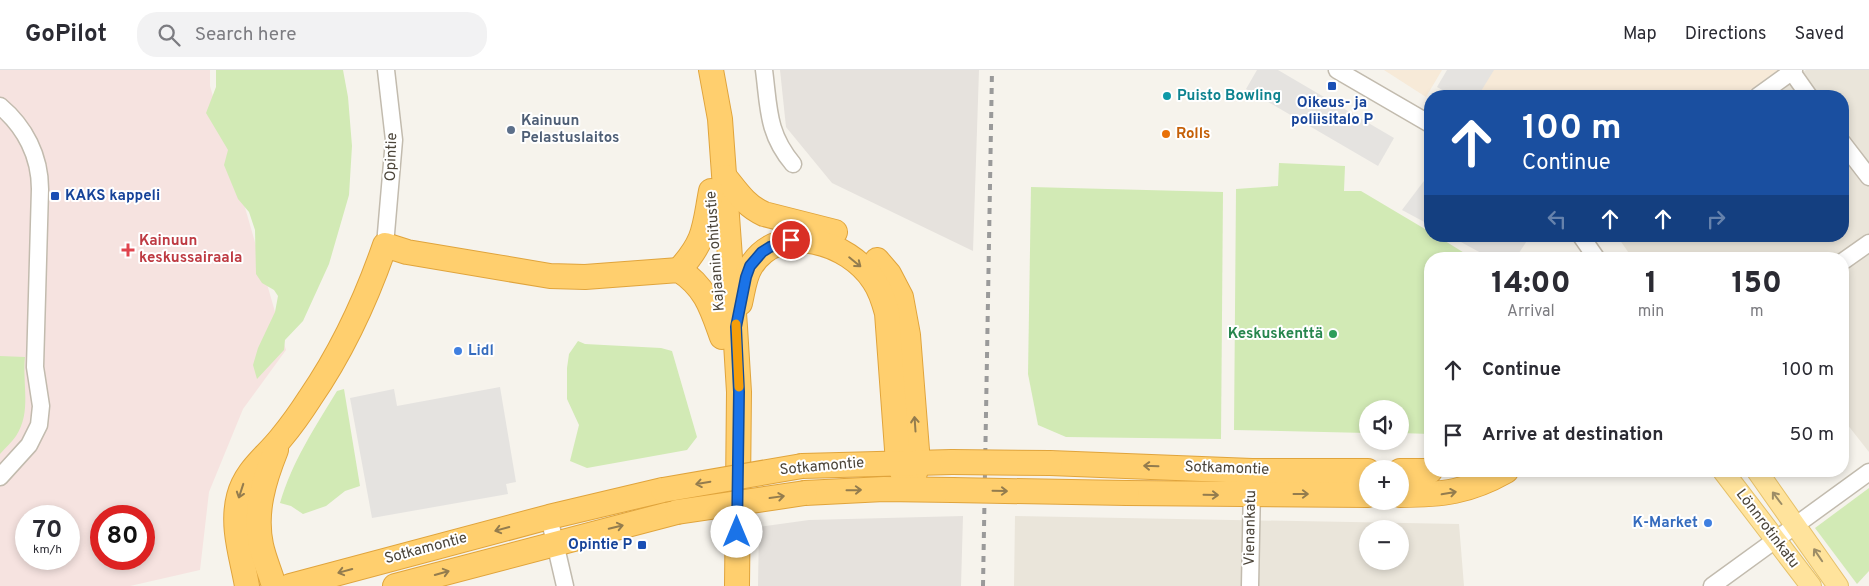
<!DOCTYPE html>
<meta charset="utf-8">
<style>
:root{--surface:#fff;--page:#f2f2f3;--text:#2b2b33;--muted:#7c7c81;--line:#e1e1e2}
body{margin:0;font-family:Overpass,sans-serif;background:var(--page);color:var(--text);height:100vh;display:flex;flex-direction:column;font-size:19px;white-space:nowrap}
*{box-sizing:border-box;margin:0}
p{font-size:16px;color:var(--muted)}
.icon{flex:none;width:28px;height:28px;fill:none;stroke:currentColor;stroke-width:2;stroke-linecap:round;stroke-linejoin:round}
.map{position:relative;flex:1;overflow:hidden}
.details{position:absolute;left:1424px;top:182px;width:425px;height:225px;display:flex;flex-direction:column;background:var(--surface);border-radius:20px;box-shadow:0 2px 8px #0003}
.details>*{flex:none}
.hud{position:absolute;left:1424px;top:20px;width:425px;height:152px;border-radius:20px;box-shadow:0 2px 8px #0003;background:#1a4fa0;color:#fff;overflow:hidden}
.controls{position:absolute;left:1359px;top:330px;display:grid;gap:10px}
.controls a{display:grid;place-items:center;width:50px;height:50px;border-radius:50%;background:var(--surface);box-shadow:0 2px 8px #0003;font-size:25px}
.speed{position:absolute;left:15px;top:435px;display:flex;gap:10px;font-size:25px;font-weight:700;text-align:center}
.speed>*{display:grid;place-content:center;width:65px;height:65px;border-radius:50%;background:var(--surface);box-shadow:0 2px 8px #0003;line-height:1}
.speed small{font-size:12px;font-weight:400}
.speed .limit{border:8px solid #d22;background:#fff;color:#111}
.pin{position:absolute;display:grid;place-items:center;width:42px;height:42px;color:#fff;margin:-21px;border:2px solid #fff;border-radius:50%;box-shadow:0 1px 5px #0007}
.me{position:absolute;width:55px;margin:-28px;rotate:0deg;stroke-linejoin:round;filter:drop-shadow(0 0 4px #0008)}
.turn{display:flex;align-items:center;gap:18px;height:105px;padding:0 15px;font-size:22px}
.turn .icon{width:65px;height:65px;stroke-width:2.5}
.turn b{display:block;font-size:35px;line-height:42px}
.lanes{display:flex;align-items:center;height:48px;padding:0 15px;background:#0003;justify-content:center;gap:25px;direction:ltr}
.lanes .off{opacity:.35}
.eta{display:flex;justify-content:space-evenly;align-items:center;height:85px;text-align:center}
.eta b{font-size:30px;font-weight:800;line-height:35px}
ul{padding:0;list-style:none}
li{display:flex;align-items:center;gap:15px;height:65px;padding:0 15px}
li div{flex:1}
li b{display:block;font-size:19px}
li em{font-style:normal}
header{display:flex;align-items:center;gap:30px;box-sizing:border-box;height:70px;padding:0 25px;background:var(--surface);border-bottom:1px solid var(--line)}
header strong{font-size:24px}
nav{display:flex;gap:28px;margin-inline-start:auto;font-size:18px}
.search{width:350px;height:45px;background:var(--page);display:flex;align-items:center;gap:12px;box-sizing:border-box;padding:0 18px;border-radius:20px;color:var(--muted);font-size:19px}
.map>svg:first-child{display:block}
.residential{fill:#eae5da;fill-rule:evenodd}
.commercial{fill:#f7ead8}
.industrial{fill:#e6e2dd}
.medical{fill:#f6e3e0;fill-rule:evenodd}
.green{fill:#d2eab5}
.parking{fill:#e5e3e0}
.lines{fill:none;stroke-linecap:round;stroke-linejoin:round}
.minor-casing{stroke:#c2bbae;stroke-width:19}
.major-casing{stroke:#e6c16a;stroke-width:22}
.highway-casing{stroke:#e0a43c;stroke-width:26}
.minor{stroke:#fff;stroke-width:16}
.major{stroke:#ffe39c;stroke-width:20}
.highway{stroke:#ffcf6e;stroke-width:24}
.rail{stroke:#9a9a9a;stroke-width:4;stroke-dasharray:6 6;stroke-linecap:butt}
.highway-bridge-casing{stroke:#e0a43c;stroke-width:26;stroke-linecap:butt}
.highway-bridge{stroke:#ffcf6e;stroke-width:24}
.oneway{stroke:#937c4e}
.oneway2{stroke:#9c8c66}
.route-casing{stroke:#114b97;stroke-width:12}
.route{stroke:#1a73e8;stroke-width:9}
.slow{stroke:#f59e0b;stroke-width:9}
.transit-dot{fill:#1a4fb4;stroke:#fff;stroke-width:2}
.culture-dot{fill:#0f9aa8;stroke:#fff;stroke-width:2}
.service-dot{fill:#5c6f8a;stroke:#fff;stroke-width:2}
.food-dot{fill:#e8710a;stroke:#fff;stroke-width:2}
.health-dot{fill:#e0444e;stroke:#fff;stroke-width:2}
.leisure-dot{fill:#2e9e5b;stroke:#fff;stroke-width:2}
.shop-dot{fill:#3f7fe0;stroke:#fff;stroke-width:2}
.labels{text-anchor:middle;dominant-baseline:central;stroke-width:4;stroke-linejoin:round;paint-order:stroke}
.culture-label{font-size:15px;font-weight:bold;fill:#0d838f;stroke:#fff;text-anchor:start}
.transit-label{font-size:15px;font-weight:bold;fill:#164399;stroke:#fff}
.service-label{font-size:15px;font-weight:bold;fill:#4e5e75;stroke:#fff;text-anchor:start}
.food-label{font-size:15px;font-weight:bold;fill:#c56008;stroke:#fff;text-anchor:start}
.street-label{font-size:15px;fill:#4b4439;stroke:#fff}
.health-label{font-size:15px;font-weight:bold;fill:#be3a42;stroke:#fff;text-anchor:start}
.leisure-label{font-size:15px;font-weight:bold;fill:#27864d;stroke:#fff;text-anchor:end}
.shop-label{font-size:15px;font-weight:bold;fill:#366cbe;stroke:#fff;text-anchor:start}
</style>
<header>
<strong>GoPilot</strong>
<div class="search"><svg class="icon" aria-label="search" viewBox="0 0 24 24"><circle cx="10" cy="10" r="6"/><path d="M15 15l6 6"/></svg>Search here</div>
<nav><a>Map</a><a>Directions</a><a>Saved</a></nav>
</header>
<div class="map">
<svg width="1869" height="516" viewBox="0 0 1869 516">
<rect width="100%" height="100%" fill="#f6f3ec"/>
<!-- residential -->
<g class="residential">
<polygon points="1806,0 1869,0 1869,382 1843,349 1842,189 1633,189 1617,166 1842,166 1842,26 1770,26"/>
<path d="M 1015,446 L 1459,454 L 1464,516 L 1014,516 ZM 1368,459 L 1400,459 L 1400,491 L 1368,491 Z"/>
</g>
<!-- commercial -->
<g class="commercial">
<polygon points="1384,0 1442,0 1426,27"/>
<polygon points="1478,0 1778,0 1742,26 1462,26"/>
</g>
<!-- industrial -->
<g class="industrial">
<polygon points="780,0 979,0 973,181 832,113 786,57"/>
<polygon points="963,446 961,516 758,516 759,457 809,450"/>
</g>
<!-- medical -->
<path class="medical" d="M 0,0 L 210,0 L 210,16 L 286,280 L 243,339 L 209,422 L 200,500 L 130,516 L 0,516 ZM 26,446 L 69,446 L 69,489 L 26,489 ZM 101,446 L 144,446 L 144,489 L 101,489 Z"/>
<!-- green -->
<g class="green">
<polygon points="216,0 343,0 348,27 352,76 349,125 329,194 303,251 285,270 284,280 257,309 253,295 258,278 275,242 278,226 274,220 262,213 256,204 255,160 249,142 238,129 224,95 228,80 206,43 216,17"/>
<polygon points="1279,93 1345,96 1344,121 1361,121 1430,162 1430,166 1437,166 1474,189 1430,189 1430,364 1400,363 1400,339 1368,339 1367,363 1234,360 1236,119 1278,116"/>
<polygon points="1031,117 1223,122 1221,369 1066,367 1038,355 1028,304"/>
<polygon points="578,271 585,274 661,278 672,281 697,367 687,380 587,398 570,391 579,355 567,329 567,298 569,284"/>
<path d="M 0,286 L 25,287 C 22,314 32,342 16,366 C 12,372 5,378 0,384 Z"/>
<path d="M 344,319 L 360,416 L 345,421 L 326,436 L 303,444 L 291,436 L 280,433 C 292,392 315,357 337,321 Z"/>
<polygon points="1869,418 1869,501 1857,514 1815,458"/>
</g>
<!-- parking -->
<g class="parking">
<polygon points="1257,0 1278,0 1394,68 1378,96 1246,19"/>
<polygon points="1447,0 1494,0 1478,26 1453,26 1437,17"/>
<polygon points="1430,103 1430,155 1402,140"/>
<polygon points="1450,166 1530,166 1515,189 1492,189"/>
<polygon points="500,317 516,412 506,414 508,424 372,448 350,328 394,319 397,336"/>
</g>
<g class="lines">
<defs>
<g id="minor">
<path d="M 764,0 C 769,38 767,63 793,94"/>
<polyline points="1337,0 1430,54"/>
<polyline points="1792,2 1809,26"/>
<polyline points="1758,26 1794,0"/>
<path d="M 0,36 C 25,57 40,86 40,119 L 35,297 L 41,336 L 39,355 L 29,375 L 0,407"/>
<polyline points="1842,72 1869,107"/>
<polyline points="1581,166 1597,189"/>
<polyline points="385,175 394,70 386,0"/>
<polyline points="1842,192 1869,173"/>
<polyline points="549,447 565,516"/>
<polyline points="1250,516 1252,415"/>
<polyline points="1712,516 1869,402"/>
</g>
<g id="major">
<polyline points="1723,401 1811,516"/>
<polyline points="1757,401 1838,516"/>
</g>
<g id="highway">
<polyline points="711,0 720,49 735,257 739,322 737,516"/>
<path d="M 725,107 C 737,122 746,136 764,144 L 835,162"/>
<polyline points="877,190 889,204 901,227 908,265 918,393 910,419"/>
<path d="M 679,200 C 706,170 704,158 711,121"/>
<path d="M 740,233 C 743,221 744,207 751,196 C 780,150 849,172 874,211 C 881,221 884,232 887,243 L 898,393 L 910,419"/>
<polyline points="1050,393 1252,401 1368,401"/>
<polyline points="802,396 952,392"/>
<polyline points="1400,401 1430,401"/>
<polyline points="805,423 884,419 952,420"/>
<polyline points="1127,423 1368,425"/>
<path d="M 1400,425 C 1442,425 1469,422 1506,401"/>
<path d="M 247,516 C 242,487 231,456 239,426 C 246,400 265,388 281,368 C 291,356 301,342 310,328 C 343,280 366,230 385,175 L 407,182 L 550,206 L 585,207 L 679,200 C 706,217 712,239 722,267"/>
<path d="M 274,516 C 270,502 264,489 261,475 C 254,442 264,410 276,380"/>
<polyline points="290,516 549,447 663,420"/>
<polyline points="395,516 677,442"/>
</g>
</defs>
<!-- minor casing -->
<use href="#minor" class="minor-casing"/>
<!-- major casing -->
<use href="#major" class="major-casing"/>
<!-- highway casing -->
<use href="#highway" class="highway-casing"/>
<!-- minor -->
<use href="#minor" class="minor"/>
<!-- major -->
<use href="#major" class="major"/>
<!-- highway -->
<use href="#highway" class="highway"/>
<!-- rail -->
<polyline class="rail" points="983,516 992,0"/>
<defs>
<g id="highway-bridge">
<polyline points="952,392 1050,393"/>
<polyline points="663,420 802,396"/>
<polyline points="952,420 1127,423"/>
<polyline points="677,442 805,423"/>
</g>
</defs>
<!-- highway-bridge casing -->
<use href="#highway-bridge" class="highway-bridge-casing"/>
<!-- highway-bridge -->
<use href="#highway-bridge" class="highway-bridge"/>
</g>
<!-- one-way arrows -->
<defs><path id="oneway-shaft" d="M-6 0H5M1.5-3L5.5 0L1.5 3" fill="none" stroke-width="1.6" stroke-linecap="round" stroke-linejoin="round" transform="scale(1.25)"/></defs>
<g class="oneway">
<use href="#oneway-shaft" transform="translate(855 192) rotate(39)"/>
<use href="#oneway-shaft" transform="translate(915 354) rotate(-94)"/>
<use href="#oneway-shaft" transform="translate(1151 396) rotate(-178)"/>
<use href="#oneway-shaft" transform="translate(703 413) rotate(170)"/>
<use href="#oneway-shaft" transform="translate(854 420) rotate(-1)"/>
<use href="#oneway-shaft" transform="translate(241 421) rotate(108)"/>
<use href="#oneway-shaft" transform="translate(1000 421) rotate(1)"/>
<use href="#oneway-shaft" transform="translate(1449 423) rotate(-10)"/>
<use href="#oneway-shaft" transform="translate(1301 424)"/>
<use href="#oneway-shaft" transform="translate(1211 425) rotate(1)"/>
<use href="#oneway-shaft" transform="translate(777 427) rotate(-8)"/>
<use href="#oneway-shaft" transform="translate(616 457) rotate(-14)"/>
<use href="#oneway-shaft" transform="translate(502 459) rotate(165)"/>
<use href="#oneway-shaft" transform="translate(345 501) rotate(165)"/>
<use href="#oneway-shaft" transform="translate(442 503) rotate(-16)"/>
</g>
<g class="oneway2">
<use href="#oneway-shaft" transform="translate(1777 428) rotate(-127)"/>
<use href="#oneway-shaft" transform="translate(1818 485) rotate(-124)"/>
</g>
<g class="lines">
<defs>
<polyline id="route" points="737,462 739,322 736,257 746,207 750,196 762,182 770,177 791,170"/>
</defs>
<!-- route casing -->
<use href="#route" class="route-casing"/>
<!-- route -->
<use href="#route" class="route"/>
<!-- slow -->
<polyline class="slow" points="736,254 739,317"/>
</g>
<!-- markers -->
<g class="transit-dot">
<rect x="1327" y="11" width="10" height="10" rx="2.5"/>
<rect x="50" y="121" width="10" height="10" rx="2.5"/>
<rect x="637" y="470" width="10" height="10" rx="2.5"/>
</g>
<circle class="culture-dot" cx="1167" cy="26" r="5"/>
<circle class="service-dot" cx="511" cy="60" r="5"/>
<circle class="food-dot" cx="1166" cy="64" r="5"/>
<path class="health-dot" d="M125.5 172.5h5v5h5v5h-5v5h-5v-5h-5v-5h5z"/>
<circle class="leisure-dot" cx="1333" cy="264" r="5"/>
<g class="shop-dot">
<circle cx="458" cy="281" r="5"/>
<circle cx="1708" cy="453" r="5"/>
</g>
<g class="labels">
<!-- culture labels -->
<g class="culture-label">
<text x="1177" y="26">Puisto Bowling</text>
</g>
<!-- transit labels -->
<g class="transit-label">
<text x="1332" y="33">Oikeus- ja<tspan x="1332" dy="17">poliisitalo P</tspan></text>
<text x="65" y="126" text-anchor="start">KAKS kappeli</text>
<text x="632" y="475" text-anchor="end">Opintie P</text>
</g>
<!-- service labels -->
<g class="service-label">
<text x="521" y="51">Kainuun<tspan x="521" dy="17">Pelastuslaitos</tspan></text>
</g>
<!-- food labels -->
<g class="food-label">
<text x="1176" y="64">Rolls</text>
</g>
<!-- street labels -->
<g class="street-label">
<text transform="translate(392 87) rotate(-88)">Opintie</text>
<text transform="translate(716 181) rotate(-94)">Kajaanin ohitustie</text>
<text transform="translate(822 397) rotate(-5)">Sotkamontie</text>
<text transform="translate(1227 399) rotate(2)">Sotkamontie</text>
<text transform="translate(1251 458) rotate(-89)">Vienankatu</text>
<text transform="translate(1767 459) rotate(53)">Lönnrotinkatu</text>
<text transform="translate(426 479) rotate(-15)">Sotkamontie</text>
</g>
<!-- health labels -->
<g class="health-label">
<text x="139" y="171">Kainuun<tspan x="139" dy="17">keskussairaala</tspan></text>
</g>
<!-- leisure labels -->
<g class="leisure-label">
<text x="1323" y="264">Keskuskenttä</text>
</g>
<!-- shop labels -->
<g class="shop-label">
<text x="468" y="281">Lidl</text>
<text x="1698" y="453" text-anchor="end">K-Market</text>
</g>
</g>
</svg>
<div class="controls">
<a><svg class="icon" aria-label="sound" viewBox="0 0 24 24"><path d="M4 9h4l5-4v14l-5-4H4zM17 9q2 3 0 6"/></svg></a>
<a>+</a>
<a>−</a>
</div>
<div class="speed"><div>70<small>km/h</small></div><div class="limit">80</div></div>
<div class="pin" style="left:791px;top:170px;background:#d93025"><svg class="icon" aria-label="arrive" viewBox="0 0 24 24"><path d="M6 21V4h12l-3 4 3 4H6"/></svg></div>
<svg class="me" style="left:737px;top:462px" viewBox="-20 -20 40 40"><circle r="19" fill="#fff"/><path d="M0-13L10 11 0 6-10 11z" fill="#1a73e8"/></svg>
<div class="hud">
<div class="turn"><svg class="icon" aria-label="ahead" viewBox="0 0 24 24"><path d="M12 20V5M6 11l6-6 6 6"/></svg><div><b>100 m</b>Continue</div></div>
<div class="lanes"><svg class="icon off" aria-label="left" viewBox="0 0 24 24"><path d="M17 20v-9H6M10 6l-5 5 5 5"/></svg><svg class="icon" aria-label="ahead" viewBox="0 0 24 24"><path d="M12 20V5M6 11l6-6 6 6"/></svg><svg class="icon" aria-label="ahead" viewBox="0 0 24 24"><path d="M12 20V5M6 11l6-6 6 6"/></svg><svg class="icon off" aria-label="right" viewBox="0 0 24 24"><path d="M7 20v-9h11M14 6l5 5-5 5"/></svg></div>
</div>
<section class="details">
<div class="eta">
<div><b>14:00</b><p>Arrival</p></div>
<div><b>1</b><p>min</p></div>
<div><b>150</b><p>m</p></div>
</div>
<ul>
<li><svg class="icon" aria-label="ahead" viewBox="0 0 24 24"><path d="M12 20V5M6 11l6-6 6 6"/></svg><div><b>Continue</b></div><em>100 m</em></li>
<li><svg class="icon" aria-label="arrive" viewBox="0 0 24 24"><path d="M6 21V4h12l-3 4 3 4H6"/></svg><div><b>Arrive at destination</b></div><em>50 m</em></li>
</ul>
</section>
</div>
